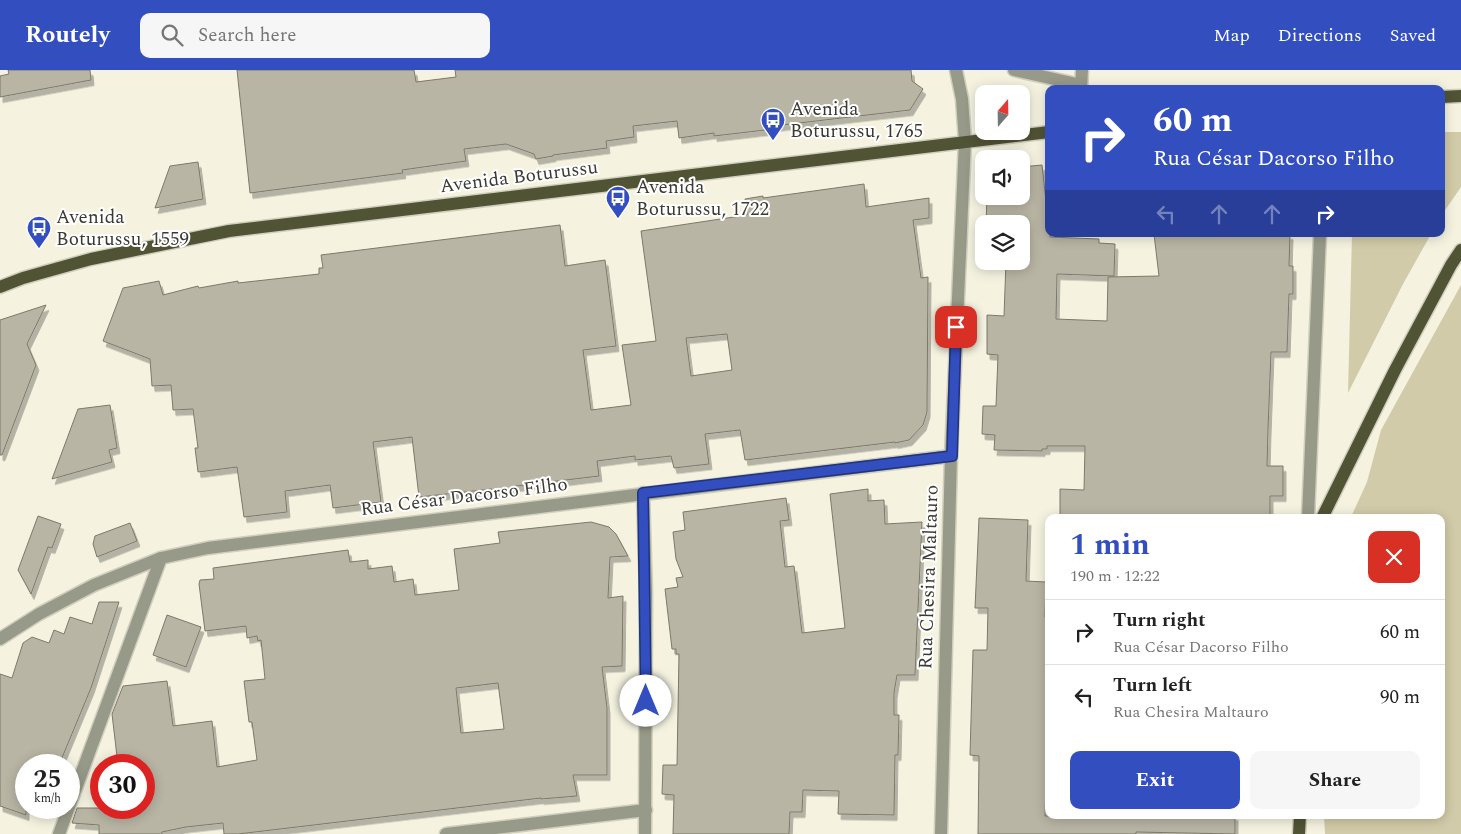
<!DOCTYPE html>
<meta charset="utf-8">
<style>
:root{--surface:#fff;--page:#f6f6f6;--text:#222;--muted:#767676;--line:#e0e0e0;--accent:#324ebf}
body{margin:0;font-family:Spectral,serif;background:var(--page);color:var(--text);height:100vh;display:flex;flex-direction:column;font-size:19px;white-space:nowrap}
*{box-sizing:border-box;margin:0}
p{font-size:16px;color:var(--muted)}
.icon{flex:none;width:28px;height:28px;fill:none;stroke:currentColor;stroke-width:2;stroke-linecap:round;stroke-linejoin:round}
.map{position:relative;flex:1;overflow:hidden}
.side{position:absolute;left:1045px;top:444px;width:400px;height:305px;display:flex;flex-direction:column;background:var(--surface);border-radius:10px;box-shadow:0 2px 12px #0003}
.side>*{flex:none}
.hud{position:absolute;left:1045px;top:15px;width:400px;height:152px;border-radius:10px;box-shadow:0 2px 12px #0003;background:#324ebf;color:#fff;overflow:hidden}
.needle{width:32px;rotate:20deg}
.buttons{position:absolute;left:975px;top:15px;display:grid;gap:10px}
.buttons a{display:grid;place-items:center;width:55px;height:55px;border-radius:10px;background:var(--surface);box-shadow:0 2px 12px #0003;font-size:25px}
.speed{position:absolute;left:15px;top:684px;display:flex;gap:10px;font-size:25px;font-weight:700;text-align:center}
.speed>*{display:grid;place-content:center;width:65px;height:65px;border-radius:50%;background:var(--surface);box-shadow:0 2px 12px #0003;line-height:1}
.speed small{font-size:12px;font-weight:400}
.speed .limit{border:8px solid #d22;background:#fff;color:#111}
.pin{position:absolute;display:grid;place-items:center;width:42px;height:42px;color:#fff;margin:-21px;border-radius:10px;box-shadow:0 2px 8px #0006}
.me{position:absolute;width:55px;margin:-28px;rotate:0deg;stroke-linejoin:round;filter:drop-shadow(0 0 4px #0008)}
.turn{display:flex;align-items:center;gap:18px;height:105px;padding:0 25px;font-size:22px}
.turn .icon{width:65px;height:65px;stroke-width:2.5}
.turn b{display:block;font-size:35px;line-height:42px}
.lanes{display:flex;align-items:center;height:48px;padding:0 25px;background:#0003;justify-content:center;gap:25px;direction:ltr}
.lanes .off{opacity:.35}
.round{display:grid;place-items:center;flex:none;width:52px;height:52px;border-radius:10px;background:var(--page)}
.headline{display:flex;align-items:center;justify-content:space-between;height:85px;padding:0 25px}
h1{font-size:30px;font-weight:700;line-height:38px;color:var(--accent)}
.action{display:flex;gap:10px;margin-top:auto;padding:10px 25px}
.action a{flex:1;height:58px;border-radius:10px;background:var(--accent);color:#fff;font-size:20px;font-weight:700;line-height:58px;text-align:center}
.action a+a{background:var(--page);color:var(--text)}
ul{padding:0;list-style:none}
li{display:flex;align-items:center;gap:15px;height:65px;padding:0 25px;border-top:1px solid var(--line)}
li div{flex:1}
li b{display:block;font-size:19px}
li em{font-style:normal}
header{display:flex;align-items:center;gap:30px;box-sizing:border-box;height:70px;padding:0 25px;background:var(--accent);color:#fff}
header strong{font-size:24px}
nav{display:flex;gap:28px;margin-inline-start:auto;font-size:18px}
.search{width:350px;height:45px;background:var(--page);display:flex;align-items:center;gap:12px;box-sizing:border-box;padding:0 18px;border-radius:10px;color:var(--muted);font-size:19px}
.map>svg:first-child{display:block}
.green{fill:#d1cba9}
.building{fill:#b8b5a4;stroke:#7c7969;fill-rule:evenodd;filter:url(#shadow)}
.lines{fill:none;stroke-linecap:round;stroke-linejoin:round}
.minor-casing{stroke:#d0cebd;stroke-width:15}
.major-casing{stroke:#d0cebd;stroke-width:15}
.minor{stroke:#989a89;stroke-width:12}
.major{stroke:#505334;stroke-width:12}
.route-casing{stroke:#20337c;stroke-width:12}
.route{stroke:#324ebf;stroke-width:9}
.labels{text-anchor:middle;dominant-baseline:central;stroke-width:4;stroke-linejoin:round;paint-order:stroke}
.poi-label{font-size:19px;fill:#3a3932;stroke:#fff;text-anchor:start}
.street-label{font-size:19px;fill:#3a3932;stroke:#fff}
</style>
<header>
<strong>Routely</strong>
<div class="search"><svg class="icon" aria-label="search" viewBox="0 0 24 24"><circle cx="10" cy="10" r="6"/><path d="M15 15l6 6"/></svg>Search here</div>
<nav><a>Map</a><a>Directions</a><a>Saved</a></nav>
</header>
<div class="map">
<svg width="1461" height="764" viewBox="0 0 1461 764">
<defs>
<filter id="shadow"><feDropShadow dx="3" dy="5.5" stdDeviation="0" flood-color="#0004"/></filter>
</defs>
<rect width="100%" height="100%" fill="#f5f3e0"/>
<!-- green -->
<g class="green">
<polygon points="1441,62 1461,62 1461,117 1441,146"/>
<polygon points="1352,164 1431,164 1403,214 1348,323"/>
<polygon points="1461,215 1461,764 1325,764 1324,745 1441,745 1441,448 1351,447 1367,412 1381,360"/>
</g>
<!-- building -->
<g class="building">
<polygon points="8,0 90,0 91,10 0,27 0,6 9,4"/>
<polygon points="237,0 414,0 416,12 456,7 455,0 911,0 912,11 923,19 910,40 765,57 765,60 714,66 714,63 679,68 677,51 633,56 634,67 606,71 607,78 553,85 553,86 536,89 534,84 506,74 464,79 466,91 402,100 403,103 250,123"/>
<polygon points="198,92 203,129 155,138 170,96"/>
<polygon points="1042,95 1050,167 1099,169 1099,173 1115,174 1114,206 1057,204 1056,249 1107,251 1108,207 1159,206 1154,164 1290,164 1289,196 1293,196 1293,224 1289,224 1287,282 1271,282 1268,359 1267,396 1283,396 1283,426 1270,426 1270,448 1060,448 1060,419 1084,420 1085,376 1047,376 1047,379 1042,379 1042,381 994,380 995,365 982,364 983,336 996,336 998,285 987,284 987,245 1004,246 1006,191 1021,191 1021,154 986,154 987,126 1021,126 1021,97"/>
<path d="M 864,114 L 866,137 L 929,128 L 929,148 L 913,150 L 921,208 L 928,207 L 927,342 L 923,355 L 909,370 L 895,373 L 895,372 L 745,390 L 740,360 L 705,364 L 709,394 L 674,398 L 671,386 L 635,390 L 635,386 L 597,391 L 599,406 L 516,416 L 516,419 L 492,422 L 492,419 L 419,427 L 412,367 L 373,372 L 381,432 L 333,438 L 330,415 L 285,421 L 287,442 L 244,447 L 237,397 L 198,402 L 195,378 L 198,378 L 193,339 L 173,340 L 171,315 L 152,316 L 150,289 L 103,271 L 123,218 L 159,211 L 163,225 L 198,216 L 199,218 L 238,211 L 238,213 L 319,204 L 319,198 L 323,198 L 321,185 L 560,155 L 565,196 L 605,190 L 616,276 L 583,280 L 591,340 L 631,335 L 622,275 L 656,271 L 641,161 L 747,145 L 745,129 L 763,126 L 763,128 ZM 727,264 L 732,300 L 691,306 L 686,268 Z"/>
<polygon points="46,235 27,274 36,295 2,385 0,385 0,250"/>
<polygon points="110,335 117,378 109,380 112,392 52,409 78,339"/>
<polygon points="868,419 868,431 884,430 885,454 922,452 915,605 897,605 894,623 894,645 899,645 898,685 895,685 894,745 838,744 839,721 803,720 802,742 790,742 789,764 673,764 674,725 662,724 663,695 677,695 679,584 676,584 676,579 672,579 665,519 678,517 676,508 683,507 676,489 673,462 685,460 683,442 786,428 789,450 780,451 785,497 794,496 802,563 845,558 830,424"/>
<polygon points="38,446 61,454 52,478 48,477 31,524 18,500"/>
<polygon points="979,448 1028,450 1026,511 1046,512 1045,547 1049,547 1049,688 1047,687 1045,746 1098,747 1098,745 1235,745 1235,764 1136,762 1136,764 978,764 979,686 970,685 973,580 987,580 988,538 975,538"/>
<path d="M 591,452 L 609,457 L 616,464 L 628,486 L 610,487 L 608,528 L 623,526 L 622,596 L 602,597 L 607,638 L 607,705 L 573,705 L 577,726 L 541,729 L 541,728 L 238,764 L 224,764 L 223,753 L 186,757 L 162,762 L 162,764 L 99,764 L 99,755 L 72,753 L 77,738 L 144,738 L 144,695 L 118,695 L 112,644 L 123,616 L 167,611 L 173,656 L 212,651 L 217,697 L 257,690 L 252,652 L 249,652 L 244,611 L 265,609 L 261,570 L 258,571 L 257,566 L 247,568 L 246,556 L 205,561 L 199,514 L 200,510 L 214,509 L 213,498 L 348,480 L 350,492 L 368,490 L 368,499 L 392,496 L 394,512 L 413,509 L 415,525 L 459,520 L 454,479 L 500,473 L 498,462 ZM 498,613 L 504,659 L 461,663 L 456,618 Z"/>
<polygon points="130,453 137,471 97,487 93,474 95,466"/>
<polygon points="99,532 119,532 91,618 59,695 26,695 26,745 0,736 0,604 12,608 23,573 32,567 49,573 54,560 64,564 70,547 92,554"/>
<polygon points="167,545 201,557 186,597 153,585"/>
</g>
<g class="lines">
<defs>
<g id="minor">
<polyline points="1014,0 1081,15"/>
<polyline points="1081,19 1082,0"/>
<polyline points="643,423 646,523 645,764"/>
<polyline points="1308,448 1320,164"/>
<polyline points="0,569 39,544 94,515 161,488 208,478 951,386"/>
<polyline points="59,764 161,488"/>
<polyline points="446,764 646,740"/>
<polyline points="941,764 951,386 965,71 962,29 956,0"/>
</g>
<g id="major">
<polyline points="1441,27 1461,26"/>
<polyline points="0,217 23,208 91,189 229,161 1049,62"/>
<polyline points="1322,448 1395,300 1451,195 1461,180"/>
<polyline points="1299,764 1300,745"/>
</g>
</defs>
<!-- minor casing -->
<use href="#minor" class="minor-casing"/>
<!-- major casing -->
<use href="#major" class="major-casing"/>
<!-- minor -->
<use href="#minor" class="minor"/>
<!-- major -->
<use href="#major" class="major"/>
</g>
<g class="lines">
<defs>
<polyline id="route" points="646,631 643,423 952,386 956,257"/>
</defs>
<!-- route casing -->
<use href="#route" class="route-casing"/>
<!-- route -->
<use href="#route" class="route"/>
</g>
<!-- icons -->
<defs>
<symbol id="bus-pin" viewBox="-11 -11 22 30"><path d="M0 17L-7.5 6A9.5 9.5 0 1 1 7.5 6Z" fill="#324ebf" stroke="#fff"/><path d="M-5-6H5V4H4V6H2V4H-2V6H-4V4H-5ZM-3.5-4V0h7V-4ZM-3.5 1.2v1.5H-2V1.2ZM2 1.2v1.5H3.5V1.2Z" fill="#fff"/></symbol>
</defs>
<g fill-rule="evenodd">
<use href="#bus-pin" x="759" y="36" width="28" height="38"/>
<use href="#bus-pin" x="604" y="114" width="28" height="38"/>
<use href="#bus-pin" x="25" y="144" width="28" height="38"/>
</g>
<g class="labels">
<!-- poi labels -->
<g class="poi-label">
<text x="790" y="39">Avenida<tspan x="790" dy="22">Boturussu, 1765</tspan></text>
<text x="636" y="117">Avenida<tspan x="636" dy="22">Boturussu, 1722</tspan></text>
<text x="56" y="147">Avenida<tspan x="56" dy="22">Boturussu, 1559</tspan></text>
</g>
<!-- street labels -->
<g class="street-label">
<text transform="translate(519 107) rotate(-7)">Avenida Boturussu</text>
<text transform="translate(464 427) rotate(-7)">Rua César Dacorso Filho</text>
<text transform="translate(929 507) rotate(-88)">Rua Chesira Maltauro</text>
</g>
</g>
</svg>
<div class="buttons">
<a><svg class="needle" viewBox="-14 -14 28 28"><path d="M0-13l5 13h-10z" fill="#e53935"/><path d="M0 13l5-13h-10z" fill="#767676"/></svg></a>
<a><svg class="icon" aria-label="sound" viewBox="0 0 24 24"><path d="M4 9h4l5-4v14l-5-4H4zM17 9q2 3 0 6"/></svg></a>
<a><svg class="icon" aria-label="layers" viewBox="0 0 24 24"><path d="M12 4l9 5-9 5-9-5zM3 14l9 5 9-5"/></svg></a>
</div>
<div class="speed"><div>25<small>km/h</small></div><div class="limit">30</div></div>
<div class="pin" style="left:956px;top:257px;background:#d93025"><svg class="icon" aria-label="arrive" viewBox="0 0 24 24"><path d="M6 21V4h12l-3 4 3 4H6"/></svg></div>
<svg class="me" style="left:646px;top:631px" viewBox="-20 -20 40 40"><circle r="19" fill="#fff"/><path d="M0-13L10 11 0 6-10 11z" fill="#324ebf"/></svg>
<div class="hud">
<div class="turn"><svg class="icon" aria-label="right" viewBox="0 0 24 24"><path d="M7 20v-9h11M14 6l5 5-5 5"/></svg><div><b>60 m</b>Rua César Dacorso Filho</div></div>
<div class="lanes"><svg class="icon off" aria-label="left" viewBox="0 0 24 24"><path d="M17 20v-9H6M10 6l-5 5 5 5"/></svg><svg class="icon off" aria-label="ahead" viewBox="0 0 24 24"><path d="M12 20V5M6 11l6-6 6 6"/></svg><svg class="icon off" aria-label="ahead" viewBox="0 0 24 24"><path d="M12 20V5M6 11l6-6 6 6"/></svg><svg class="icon" aria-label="right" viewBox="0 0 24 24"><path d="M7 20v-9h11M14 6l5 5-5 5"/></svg></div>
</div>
<section class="side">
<div class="headline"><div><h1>1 min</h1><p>190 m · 12:22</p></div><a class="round" style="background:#d93025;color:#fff"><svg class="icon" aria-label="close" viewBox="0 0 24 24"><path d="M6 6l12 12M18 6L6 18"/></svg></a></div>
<ul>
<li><svg class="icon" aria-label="right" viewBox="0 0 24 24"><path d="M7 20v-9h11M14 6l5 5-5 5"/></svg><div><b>Turn right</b><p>Rua César Dacorso Filho</p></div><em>60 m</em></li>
<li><svg class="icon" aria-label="left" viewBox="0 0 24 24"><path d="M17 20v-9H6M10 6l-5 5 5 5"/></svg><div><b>Turn left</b><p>Rua Chesira Maltauro</p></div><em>90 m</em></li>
</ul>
<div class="action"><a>Exit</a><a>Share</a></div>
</section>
</div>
